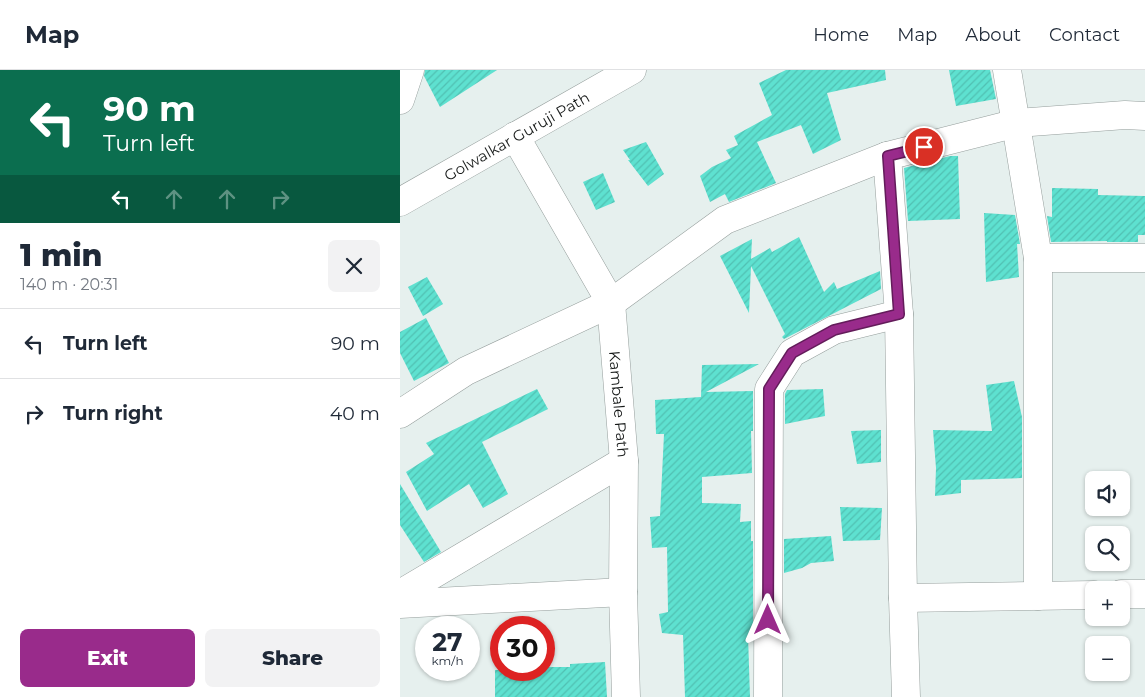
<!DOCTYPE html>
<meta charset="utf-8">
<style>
:root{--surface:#fff;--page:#f2f2f3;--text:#1f2937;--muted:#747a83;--line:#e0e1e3;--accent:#992b8b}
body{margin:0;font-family:Montserrat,sans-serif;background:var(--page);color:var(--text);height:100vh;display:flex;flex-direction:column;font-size:19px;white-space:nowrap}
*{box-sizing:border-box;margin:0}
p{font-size:16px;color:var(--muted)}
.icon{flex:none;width:28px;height:28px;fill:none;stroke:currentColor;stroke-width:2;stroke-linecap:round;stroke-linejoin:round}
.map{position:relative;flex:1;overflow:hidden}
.sheet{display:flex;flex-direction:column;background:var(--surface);width:400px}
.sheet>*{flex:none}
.top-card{background:#0b6e4f;color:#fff;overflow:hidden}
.controls{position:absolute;left:685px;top:401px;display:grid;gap:10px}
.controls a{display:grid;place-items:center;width:45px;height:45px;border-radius:8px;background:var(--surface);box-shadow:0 1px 4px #0004;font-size:25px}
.speed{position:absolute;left:15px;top:546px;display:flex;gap:10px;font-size:25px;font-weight:700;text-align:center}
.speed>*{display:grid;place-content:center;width:65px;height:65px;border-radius:50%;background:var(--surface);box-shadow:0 1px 4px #0004;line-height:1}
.speed small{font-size:12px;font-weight:400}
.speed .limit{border:8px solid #d22;background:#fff;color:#111}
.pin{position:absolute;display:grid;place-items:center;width:42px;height:42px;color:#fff;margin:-21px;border:2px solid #fff;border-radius:50%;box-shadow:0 1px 5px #0007}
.me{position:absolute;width:55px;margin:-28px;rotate:0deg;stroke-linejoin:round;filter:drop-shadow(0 0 4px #0008)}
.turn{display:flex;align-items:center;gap:18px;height:105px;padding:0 20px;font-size:22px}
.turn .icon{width:65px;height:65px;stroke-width:2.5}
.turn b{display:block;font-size:35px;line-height:42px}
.lanes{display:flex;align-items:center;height:48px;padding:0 20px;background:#0003;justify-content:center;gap:25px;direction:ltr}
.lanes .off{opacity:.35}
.round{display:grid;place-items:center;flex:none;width:52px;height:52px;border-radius:8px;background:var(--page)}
.headline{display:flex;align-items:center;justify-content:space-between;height:85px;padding:0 20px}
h1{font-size:30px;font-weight:800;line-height:38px}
.action{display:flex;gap:10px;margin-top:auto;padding:10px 20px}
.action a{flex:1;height:58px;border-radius:8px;background:var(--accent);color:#fff;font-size:20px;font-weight:800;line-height:58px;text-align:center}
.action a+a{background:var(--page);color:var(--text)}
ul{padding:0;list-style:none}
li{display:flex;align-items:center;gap:15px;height:70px;padding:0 20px;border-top:1px solid var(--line)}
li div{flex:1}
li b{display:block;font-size:19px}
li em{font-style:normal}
header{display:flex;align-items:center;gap:30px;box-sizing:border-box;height:70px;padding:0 25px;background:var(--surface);border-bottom:1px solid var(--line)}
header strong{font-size:24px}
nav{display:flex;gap:28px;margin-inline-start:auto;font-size:18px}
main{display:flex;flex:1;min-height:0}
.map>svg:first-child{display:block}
.building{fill:url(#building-hatch)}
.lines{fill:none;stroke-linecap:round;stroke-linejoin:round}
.street-casing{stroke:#959e9c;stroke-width:29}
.secondary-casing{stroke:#959e9c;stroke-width:29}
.street{stroke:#fff;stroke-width:28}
.secondary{stroke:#fff;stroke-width:28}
.route-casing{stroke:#631c5a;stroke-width:12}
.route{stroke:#992b8b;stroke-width:9}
.labels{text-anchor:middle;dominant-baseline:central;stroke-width:4.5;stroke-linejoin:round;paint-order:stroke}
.street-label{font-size:15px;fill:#171a19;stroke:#f4fdfb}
</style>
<header>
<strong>Map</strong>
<nav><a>Home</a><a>Map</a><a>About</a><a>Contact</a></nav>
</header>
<main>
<section class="sheet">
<div class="top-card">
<div class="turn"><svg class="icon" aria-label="left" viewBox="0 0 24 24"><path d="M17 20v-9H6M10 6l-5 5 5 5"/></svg><div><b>90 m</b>Turn left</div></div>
<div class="lanes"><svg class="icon" aria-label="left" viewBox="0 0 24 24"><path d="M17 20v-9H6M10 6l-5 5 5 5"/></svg><svg class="icon off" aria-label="ahead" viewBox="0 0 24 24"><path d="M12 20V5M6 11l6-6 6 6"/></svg><svg class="icon off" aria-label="ahead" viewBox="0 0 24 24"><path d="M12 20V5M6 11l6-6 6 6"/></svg><svg class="icon off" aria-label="right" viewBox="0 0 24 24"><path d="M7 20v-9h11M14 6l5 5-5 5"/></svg></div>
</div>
<div class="headline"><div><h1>1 min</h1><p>140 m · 20:31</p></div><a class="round"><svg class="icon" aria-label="close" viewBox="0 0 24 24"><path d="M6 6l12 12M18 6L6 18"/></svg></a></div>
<ul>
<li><svg class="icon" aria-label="left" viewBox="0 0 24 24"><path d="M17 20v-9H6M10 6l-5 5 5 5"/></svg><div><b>Turn left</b></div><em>90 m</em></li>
<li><svg class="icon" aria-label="right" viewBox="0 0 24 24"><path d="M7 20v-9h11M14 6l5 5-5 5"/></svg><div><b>Turn right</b></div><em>40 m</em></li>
</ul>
<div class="action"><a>Exit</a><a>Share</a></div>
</section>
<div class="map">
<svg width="745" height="627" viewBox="0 0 745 627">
<defs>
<pattern id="building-hatch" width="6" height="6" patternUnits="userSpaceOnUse" patternTransform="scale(1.25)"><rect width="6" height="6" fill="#5ee1d0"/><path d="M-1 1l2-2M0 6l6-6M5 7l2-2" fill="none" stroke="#51c0b2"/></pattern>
</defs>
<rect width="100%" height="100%" fill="#e6f0ee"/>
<!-- building -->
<g class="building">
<polygon points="25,0 97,0 40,37 24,6"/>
<polygon points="386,0 485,0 486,10 427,23 441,70 413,84 401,55 357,72 376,113 329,132 325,124 310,132 300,106 312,97 331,88 326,80 338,75 334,66 372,45 359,13"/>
<polygon points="549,0 590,0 596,29 556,36"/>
<polygon points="246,72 264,104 248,116 228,90 230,90 223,80"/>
<polygon points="550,86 558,86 560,149 508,151 504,98"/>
<polygon points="203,103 215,132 196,140 183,112"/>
<polygon points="652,118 698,119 698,125 745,126 745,165 738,165 738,172 707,172 707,171 651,172 647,146 652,147"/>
<polygon points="584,143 615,145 620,174 617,174 619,207 586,212"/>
<polygon points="399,167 424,222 434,212 437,219 480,201 481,219 384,269 382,267 385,264 351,196 349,243 320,186 352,169 351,189 370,178 372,182"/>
<polygon points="27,207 43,234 23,246 8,217"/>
<polygon points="26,248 49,293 14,311 0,283 0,262"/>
<polygon points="359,294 306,322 353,321 353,361 351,361 352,403 302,407 302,433 341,434 340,452 351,451 351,471 353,471 353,565 348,565 350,627 285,627 283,565 262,563 259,544 268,542 267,477 252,478 250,447 260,446 264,364 256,364 255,330 301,327 302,295"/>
<polygon points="614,311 622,347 622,408 561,410 561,423 535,426 536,398 533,360 592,361 586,315"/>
<polygon points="137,319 148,339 82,372 108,424 83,438 69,414 27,441 6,402 34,384 26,373"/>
<polygon points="423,319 425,346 385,354 385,324 387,320"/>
<polygon points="481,360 481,392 457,394 451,361"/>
<polygon points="0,414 41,482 24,492 0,455"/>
<polygon points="440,437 482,438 480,470 443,471"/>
<polygon points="431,466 434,491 411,493 402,498 384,503 384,469"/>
<polygon points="205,592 207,627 95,627 95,600 144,600 144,597 170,597 170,594"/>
</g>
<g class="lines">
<defs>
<g id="street">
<polyline points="607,0 638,188 638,526"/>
<polyline points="0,30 10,0"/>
<polyline points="487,86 499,244 503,528 506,627"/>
<polyline points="638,188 745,188"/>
<polyline points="0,344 66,301 211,233 325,150 487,86 617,53 725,45 745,46"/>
<polyline points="0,524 224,391"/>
<polyline points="721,524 745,524"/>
<polyline points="503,528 694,525"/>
<polyline points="0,534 223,522"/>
<polyline points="368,627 369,319 392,283 434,260 499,244"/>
</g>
<g id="secondary">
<path id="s1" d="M 115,66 L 211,233 L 224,391 L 223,522 L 226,627"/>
<path id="s2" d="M 0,132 L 232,0"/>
</g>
</defs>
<!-- street casing -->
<use href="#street" class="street-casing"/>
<!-- secondary casing -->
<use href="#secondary" class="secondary-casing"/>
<!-- street -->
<use href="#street" class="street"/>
<!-- secondary -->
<use href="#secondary" class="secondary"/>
</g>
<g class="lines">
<defs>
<polyline id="route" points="368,550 369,319 392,283 434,260 499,244 488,86 524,77"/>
</defs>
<!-- route casing -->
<use href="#route" class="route-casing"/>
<!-- route -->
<use href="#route" class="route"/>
</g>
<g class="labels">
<!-- street labels -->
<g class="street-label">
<text stroke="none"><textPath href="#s2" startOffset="134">Golwalkar Guruji Path</textPath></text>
<text stroke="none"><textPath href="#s1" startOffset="294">Kambale Path</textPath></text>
</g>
</g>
</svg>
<div class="controls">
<a><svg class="icon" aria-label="sound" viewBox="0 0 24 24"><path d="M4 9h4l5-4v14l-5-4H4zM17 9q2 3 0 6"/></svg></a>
<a><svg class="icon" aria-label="search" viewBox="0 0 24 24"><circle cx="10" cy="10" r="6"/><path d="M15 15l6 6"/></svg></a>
<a>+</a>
<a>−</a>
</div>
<div class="speed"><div>27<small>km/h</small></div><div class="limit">30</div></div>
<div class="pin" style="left:524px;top:77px;background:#d93025"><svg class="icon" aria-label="arrive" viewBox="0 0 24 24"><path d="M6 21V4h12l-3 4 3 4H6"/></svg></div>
<svg class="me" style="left:368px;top:550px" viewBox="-20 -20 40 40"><path d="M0-17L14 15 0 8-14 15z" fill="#992b8b" stroke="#fff" stroke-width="4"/></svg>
</div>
</main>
